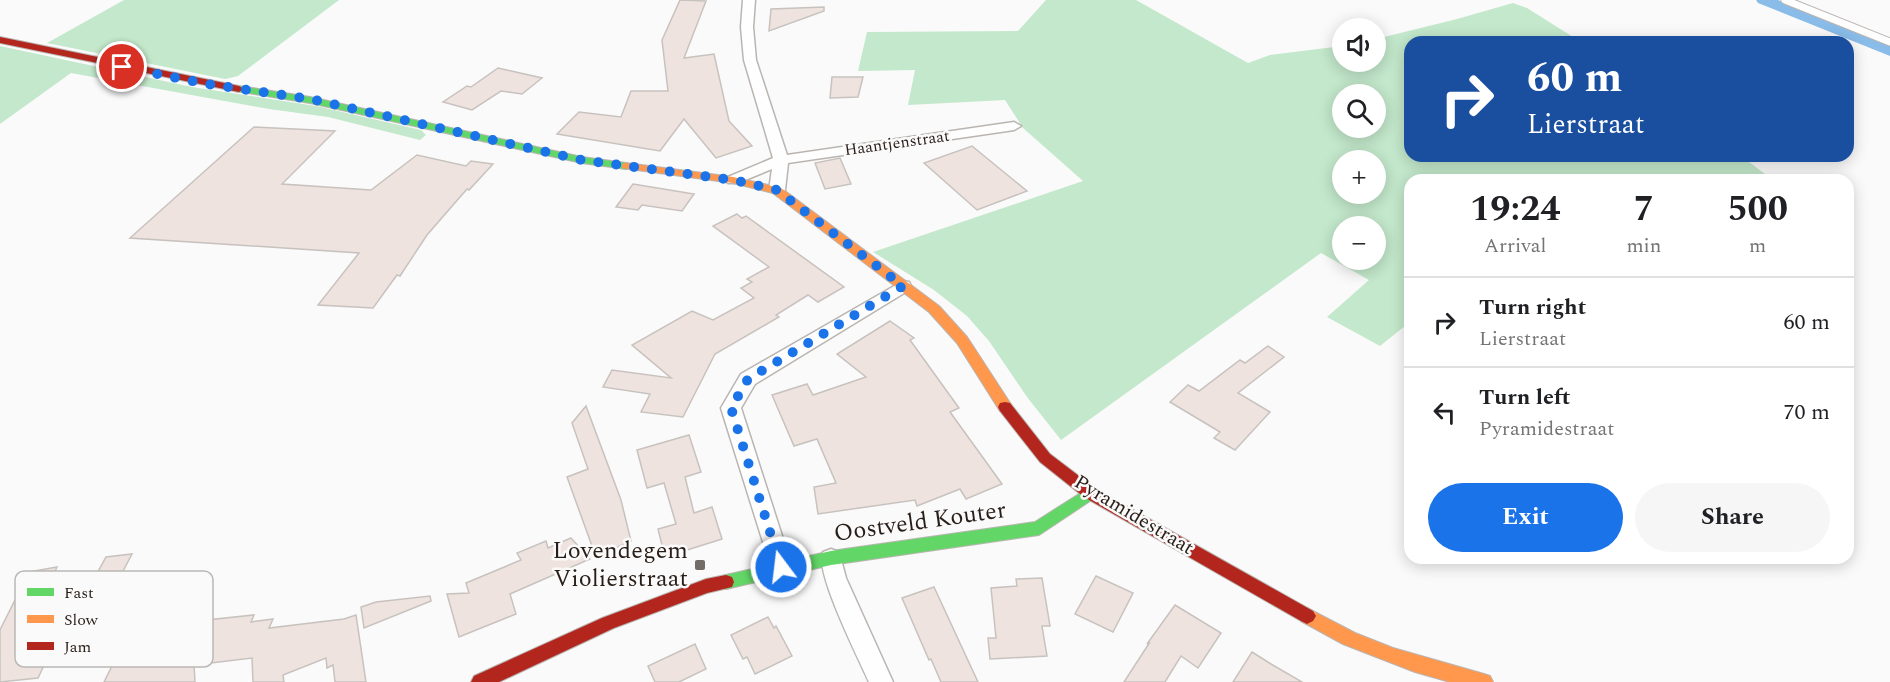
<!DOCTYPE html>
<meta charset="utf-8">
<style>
:root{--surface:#fff;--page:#f6f6f6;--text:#202124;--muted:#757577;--line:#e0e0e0;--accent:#1a73e8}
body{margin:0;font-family:Spectral,serif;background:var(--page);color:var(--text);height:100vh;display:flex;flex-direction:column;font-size:22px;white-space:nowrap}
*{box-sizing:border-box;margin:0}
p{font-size:20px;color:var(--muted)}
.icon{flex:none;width:33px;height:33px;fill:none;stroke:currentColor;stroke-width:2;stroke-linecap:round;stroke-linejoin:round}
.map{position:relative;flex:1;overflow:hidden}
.side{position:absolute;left:1404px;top:174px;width:450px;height:390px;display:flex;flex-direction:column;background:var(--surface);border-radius:18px;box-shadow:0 3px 15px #0003}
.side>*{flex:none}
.top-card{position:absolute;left:1404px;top:36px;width:450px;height:126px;border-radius:18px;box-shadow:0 3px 15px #0003;background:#1a4fa0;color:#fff;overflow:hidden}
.fabs{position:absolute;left:1332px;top:18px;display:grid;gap:12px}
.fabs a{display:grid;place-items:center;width:54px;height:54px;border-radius:50%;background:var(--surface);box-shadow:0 3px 15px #0003;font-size:30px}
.pin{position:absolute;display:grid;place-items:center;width:51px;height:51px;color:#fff;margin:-26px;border:3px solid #fff;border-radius:50%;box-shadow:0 2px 6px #0007}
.me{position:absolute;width:66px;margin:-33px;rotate:345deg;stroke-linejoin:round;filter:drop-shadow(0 0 4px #0008)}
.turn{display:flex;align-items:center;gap:21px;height:126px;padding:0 24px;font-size:27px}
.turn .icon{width:78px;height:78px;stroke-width:2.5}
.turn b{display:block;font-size:42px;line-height:51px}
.eta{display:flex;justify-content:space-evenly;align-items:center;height:102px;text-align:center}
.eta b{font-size:36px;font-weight:700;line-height:42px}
.button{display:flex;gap:12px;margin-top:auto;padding:12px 24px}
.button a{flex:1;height:69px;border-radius:36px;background:var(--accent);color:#fff;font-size:24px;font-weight:700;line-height:69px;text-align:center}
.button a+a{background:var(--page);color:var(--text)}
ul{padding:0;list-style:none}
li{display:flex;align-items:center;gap:18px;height:90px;padding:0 24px;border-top:2px solid var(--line)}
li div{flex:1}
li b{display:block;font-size:22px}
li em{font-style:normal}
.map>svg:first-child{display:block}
.green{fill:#c3e8cb;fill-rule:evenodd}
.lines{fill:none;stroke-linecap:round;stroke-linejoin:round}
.canal{fill:#89bce9;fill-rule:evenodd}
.building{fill:#eee3de;stroke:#c8c2bf;stroke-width:1.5}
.lane-casing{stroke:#bab5b1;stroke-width:9}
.street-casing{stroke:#bab5b1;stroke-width:3}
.fast-casing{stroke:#bab5b1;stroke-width:2}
.slow-casing{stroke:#bab5b1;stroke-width:2}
.jam-casing{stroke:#bab5b1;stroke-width:2}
.lane{stroke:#fefefe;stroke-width:7}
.street{fill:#fefefe;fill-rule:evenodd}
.fast{fill:#63d668;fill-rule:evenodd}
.slow{fill:#ff974d;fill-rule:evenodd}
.jam{fill:#b3261e;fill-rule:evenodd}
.route{stroke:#1a73e8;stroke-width:10;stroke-dasharray:0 18}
.poi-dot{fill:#726b66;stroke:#fafafa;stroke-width:2}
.labels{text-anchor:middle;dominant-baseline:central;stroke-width:5;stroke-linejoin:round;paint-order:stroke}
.far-street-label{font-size:16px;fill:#291e17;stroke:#fafafa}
.street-label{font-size:20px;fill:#291e17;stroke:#fafafa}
.near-street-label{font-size:24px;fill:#291e17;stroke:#fafafa}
.near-poi-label{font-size:24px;fill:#291e17;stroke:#fafafa;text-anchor:end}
.key{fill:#fafafa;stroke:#bbb8b6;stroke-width:1.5}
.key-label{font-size:16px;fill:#291e17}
</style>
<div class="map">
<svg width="1890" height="682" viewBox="0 0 1890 682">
<rect width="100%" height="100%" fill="#fafafa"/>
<!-- green -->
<g class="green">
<polygon points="124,0 339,0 238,76 225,79 47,43"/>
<path d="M 1046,0 L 1136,0 L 1248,63 L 1270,55 L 1342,46 L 1342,62 L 1376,62 L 1376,39 L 1457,19 L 1513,3 L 1527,8 L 1581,42 L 1410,42 L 1410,156 L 1741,156 L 1769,177 L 1763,180 L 1583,180 L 1530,177 L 1410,180 L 1410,322 L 1380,346 L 1327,317 L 1369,280 L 1321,253 L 1061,440 L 1027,397 L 989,341 L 967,316 L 934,290 L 873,252 L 1083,181 L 1023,128 L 1005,100 L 908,105 L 915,70 L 858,71 L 867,32 L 1018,31 ZM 1376,94 L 1376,128 L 1342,128 L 1342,94 ZM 1376,160 L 1376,194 L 1342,194 L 1342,160 ZM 1376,226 L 1376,260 L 1342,260 L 1342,226 Z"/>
<polygon points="0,46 192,87 316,106 421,130 426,135 420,140 328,117 269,109 71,73 0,124"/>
</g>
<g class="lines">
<!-- canal -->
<polygon class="canal" points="1756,0 1778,0 1890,45 1890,56 1758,3"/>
</g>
<!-- building -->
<g class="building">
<polygon points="680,0 706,1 684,58 714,54 729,121 752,146 716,158 684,119 660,151 557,134 579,112 621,117 631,91 668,91 662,40"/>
<polygon points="824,7 824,11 769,31 771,9"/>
<polygon points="498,68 542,78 522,94 501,91 472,110 443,102 467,86 471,87"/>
<polygon points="832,77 863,77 858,97 830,98"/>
<polygon points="254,127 335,131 282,184 371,190 417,155 466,166 471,161 493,164 469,190 467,189 427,235 400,276 397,275 373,308 318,305 359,253 130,238"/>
<polygon points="972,146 1027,191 977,210 924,163"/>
<polygon points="840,158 851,184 825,189 815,163"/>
<polygon points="633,184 694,194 682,211 642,205 638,210 616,207"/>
<polygon points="737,214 742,218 746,216 844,287 818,302 808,295 776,315 779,317 715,354 683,417 641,412 650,394 603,387 612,370 671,378 632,345 692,311 713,320 754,298 741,288 752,282 747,279 769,267 713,226"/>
<polygon points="890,321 914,338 910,340 959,408 950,412 1002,484 966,499 960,489 917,506 915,500 818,514 814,487 836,483 817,439 794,446 772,395 807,384 813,395 866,377 837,354"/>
<polygon points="1268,346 1284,357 1238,393 1270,412 1235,450 1214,438 1220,432 1170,402 1188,385 1199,391 1240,360 1245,363"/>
<polygon points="586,406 621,500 631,541 596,557 567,477 588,469 572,423"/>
<polygon points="689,435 701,472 685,477 694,513 712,507 722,539 665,557 658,529 676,524 664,483 647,488 637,450"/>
<polygon points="571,538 590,559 510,594 516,614 459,637 447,594 469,593 466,583 521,560 517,553 546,541 548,548"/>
<polygon points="132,554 99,617 72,619 106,557"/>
<polygon points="57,567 53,576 56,576 39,611 72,606 38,678 0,682 0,630 29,572"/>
<polygon points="1096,576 1133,593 1113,632 1075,614"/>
<polygon points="1042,578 1050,626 1042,626 1047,656 990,659 988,638 996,638 991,588 1017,586 1016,579"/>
<polygon points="934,587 978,682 941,682 931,659 929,660 902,598"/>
<polygon points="430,596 431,601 364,628 361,607 376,602"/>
<polygon points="1175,605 1221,633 1198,668 1181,656 1165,682 1124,682 1150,642 1147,644"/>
<polygon points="254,615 251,622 273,619 269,628 344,619 356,615 366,682 335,682 333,665 327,668 326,658 283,675 284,682 253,682 252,658 194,665 195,682 104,682 131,628"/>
<polygon points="768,617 774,628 776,626 792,656 755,674 747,657 743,659 731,635"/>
<polygon points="695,644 706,669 679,682 655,682 648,666"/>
<polygon points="1252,652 1271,664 1302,682 1233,682"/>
</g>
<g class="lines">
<defs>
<polyline id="lane" points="1785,0 1890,42"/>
<g id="street">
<polygon points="743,0 755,0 753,27 756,60 787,155 1014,122 1021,126 1014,130 788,163 785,190 777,195 769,190 772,169 738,183 728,183 725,180 728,177 773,158 744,60 741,27"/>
<polygon points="903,281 909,282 911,286 909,290 755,384 741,408 792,567 789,574 781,576 773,574 721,408 741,374"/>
<path d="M 831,549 L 839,552 L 846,578 L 893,682 L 869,682 C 859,659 814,571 823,552 Z"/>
</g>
<g id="fast">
<polygon points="239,86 310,97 582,157 626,163 632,166 626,169 582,163 310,103 235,91 234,89"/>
<polygon points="1090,487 1096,489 1098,493 1096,497 1039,535 831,565 726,589 720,587 718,582 720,577 726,575 831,551 1035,522"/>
</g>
<g id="slow">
<polygon points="626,163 733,177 781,188 939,306 967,337 1010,403 1012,407 1010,411 1000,411 957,343 929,312 773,193 733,183 622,168 622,164"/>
<polygon points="1307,608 1355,633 1393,648 1484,674 1490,676 1493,682 1450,682 1415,672 1343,644 1301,621 1298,616 1301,611"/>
</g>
<g id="jam">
<polygon points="0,37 239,86 244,89 239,92 0,43"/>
<polygon points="1005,402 1010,403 1050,454 1096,489 1313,611 1316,616 1313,621 1307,624 1301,621 1084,497 1040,462 1000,411 998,407 1000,403"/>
<polygon points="726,575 732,577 734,582 732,587 707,593 614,628 499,682 471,682 474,676 602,618 706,579"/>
</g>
</defs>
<!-- lane casing -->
<use href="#lane" class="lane-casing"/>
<!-- street casing -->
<use href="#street" class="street-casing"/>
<!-- fast casing -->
<use href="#fast" class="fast-casing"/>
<!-- slow casing -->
<use href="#slow" class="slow-casing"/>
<!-- jam casing -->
<use href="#jam" class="jam-casing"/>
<!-- lane -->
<use href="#lane" class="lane"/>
<!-- street -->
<use href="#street" class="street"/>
<!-- fast -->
<use href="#fast" class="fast"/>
<!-- slow -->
<use href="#slow" class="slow"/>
<!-- jam -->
<use href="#jam" class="jam"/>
</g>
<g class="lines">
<!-- route -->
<polyline class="route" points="122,67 207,84 310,99 582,160 733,180 777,190 795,204 903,286 748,379 731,408 781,567"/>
</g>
<!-- markers -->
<rect class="poi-dot" x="694" y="559" width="12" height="12" rx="3"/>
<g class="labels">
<!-- far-street labels -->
<g class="far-street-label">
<text transform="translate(897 143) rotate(-8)">Haantjenstraat</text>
</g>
<!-- street labels -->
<g class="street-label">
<text transform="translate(1134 515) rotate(31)">Pyramidestraat</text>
</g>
<!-- near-street labels -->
<g class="near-street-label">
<text transform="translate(920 522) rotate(-8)">Oostveld Kouter</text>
</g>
<!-- near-poi labels -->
<g class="near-poi-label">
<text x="688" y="551">Lovendegem<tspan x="688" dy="28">Violierstraat</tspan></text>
</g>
</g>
<!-- legend -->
<rect x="15" y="571" width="198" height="96" rx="9" class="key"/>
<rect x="27" y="588" width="27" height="8" fill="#63d668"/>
<rect x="27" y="615" width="27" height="8" fill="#ff974d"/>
<rect x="27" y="642" width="27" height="8" fill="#b3261e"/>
<g class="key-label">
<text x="64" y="598">Fast</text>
<text x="64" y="625">Slow</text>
<text x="64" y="652">Jam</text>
</g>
</svg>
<div class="fabs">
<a><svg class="icon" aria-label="sound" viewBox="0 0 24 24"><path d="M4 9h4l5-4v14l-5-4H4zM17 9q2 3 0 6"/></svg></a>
<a><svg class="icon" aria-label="search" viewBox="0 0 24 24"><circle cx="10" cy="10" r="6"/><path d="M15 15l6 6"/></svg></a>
<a>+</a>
<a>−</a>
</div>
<div class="pin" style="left:122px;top:67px;background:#d93025"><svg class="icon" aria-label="arrive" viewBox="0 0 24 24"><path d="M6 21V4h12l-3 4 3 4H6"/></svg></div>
<svg class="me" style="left:781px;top:567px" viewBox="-20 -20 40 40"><circle r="17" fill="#1a73e8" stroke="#fff" stroke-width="3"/><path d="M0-11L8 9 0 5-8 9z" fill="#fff"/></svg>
<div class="top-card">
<div class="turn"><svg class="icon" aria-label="right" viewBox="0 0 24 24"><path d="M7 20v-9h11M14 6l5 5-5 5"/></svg><div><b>60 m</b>Lierstraat</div></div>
</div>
<section class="side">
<div class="eta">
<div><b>19:24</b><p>Arrival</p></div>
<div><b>7</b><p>min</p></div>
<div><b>500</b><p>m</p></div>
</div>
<ul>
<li><svg class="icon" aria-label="right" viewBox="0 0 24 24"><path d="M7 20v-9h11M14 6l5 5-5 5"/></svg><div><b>Turn right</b><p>Lierstraat</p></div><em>60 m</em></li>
<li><svg class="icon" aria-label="left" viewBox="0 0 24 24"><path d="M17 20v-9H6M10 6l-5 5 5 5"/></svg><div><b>Turn left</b><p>Pyramidestraat</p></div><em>70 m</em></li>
</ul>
<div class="button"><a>Exit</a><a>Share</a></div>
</section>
</div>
